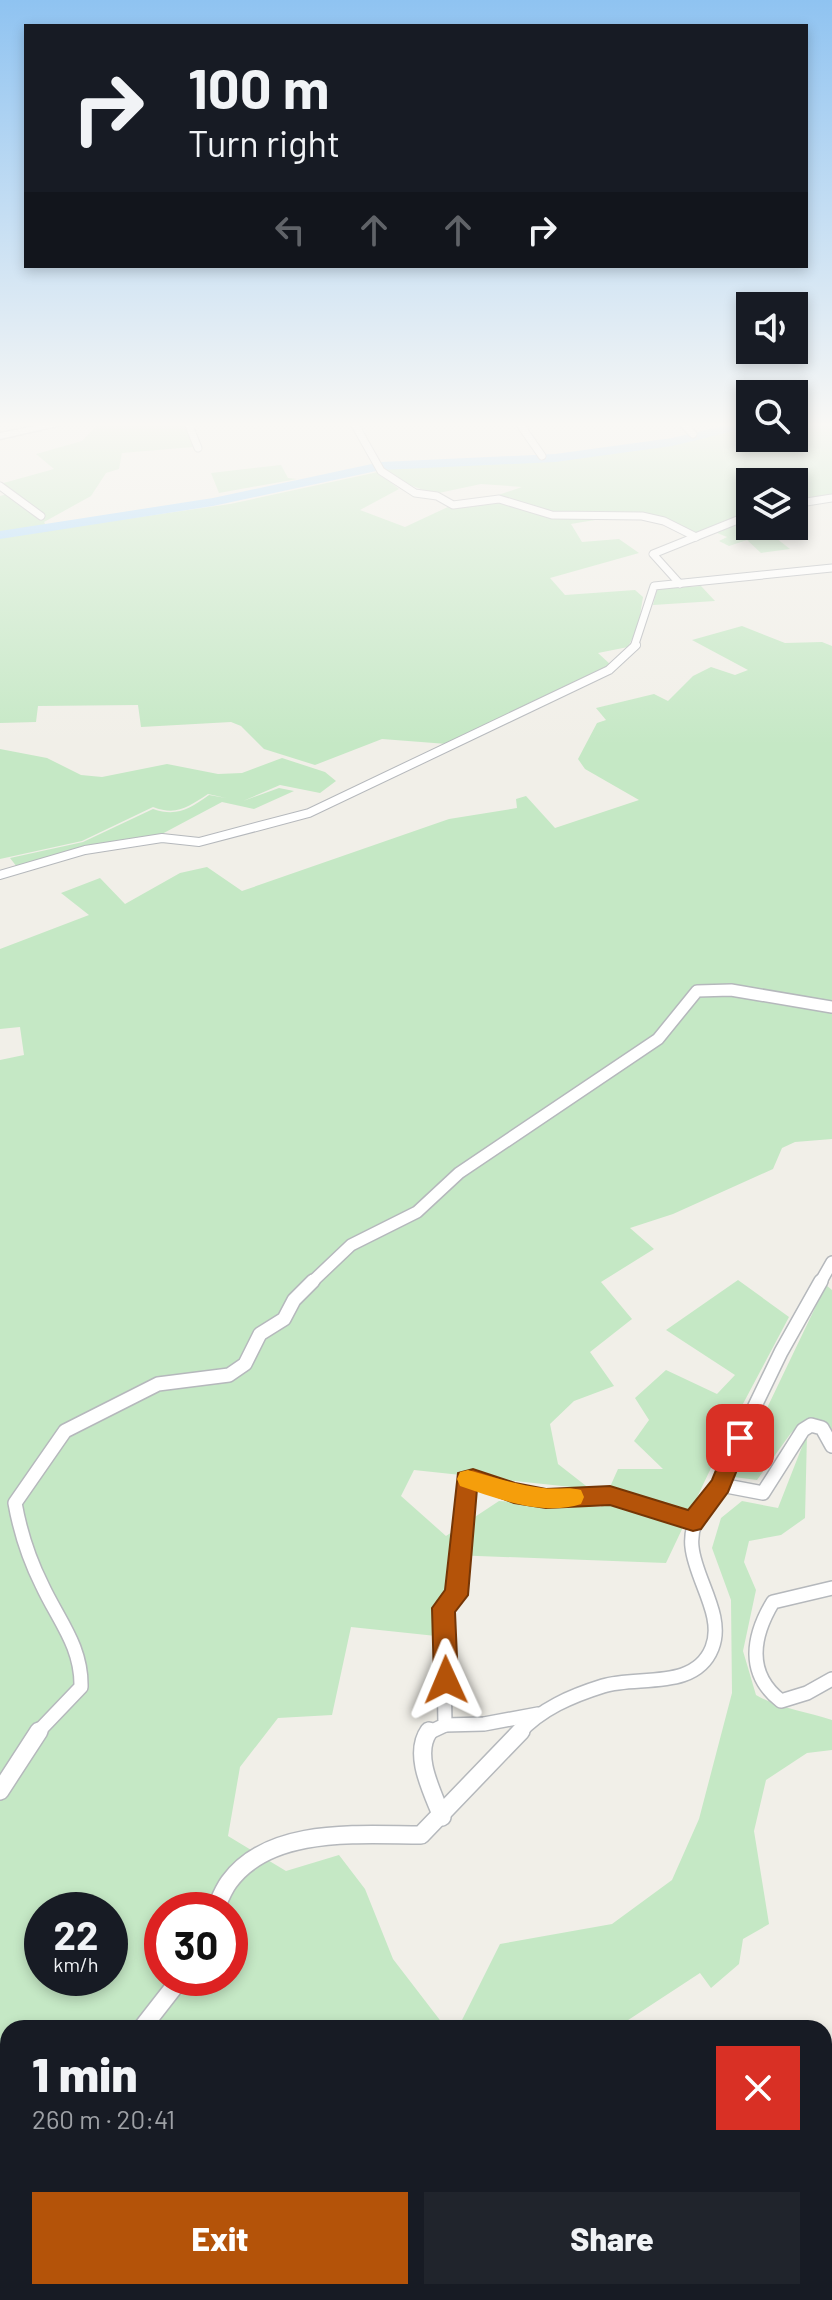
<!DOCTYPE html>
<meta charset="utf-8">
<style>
:root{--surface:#171b24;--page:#20242c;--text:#f1f3f6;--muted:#9ea1a6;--accent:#b45309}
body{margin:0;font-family:Barlow,sans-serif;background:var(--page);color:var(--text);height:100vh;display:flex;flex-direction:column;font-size:30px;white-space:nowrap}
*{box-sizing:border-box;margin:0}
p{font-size:26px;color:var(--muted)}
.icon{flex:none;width:44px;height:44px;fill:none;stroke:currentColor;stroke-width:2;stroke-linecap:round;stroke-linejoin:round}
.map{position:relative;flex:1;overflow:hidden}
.panel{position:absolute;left:0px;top:2020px;width:832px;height:280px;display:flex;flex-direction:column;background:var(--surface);border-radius:24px 24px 0 0;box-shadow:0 4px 12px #0003}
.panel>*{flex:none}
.banner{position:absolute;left:24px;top:24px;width:784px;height:244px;border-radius:0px;box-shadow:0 4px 12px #0003;background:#171b24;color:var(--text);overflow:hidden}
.buttons{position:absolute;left:736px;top:292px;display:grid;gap:16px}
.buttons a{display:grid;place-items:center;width:72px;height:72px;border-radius:0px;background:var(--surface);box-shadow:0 4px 12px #0003;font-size:40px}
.speed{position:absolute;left:24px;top:1892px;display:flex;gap:16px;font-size:40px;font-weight:700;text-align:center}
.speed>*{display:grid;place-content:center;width:104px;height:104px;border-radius:50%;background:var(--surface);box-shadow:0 4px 12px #0003;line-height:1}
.speed small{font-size:20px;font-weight:400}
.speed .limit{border:12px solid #d22;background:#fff;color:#111}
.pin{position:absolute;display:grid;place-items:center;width:68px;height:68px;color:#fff;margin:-34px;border-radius:16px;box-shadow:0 4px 12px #0006}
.me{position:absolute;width:88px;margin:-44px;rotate:359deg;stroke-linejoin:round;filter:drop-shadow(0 0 6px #0008)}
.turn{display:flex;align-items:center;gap:28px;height:168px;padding:0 32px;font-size:36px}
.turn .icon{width:104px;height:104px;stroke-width:2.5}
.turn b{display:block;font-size:56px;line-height:68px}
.lanes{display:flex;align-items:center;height:76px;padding:0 32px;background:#0003;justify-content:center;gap:40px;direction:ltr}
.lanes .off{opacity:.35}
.round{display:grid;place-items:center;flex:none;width:84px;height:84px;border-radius:0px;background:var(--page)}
.headline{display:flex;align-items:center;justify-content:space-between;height:136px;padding:0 32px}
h1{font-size:48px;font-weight:800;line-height:60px}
.action{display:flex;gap:16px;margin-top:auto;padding:16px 32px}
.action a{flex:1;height:92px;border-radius:0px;background:var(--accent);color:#fff;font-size:32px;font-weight:800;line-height:92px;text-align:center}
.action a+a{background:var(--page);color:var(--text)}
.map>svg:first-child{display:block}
.green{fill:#c5e8c5;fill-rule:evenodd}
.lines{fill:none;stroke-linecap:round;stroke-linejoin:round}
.stream{stroke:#aadaff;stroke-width:6}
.river{fill:#aadaff;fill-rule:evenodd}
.street-far4-casing{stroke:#b5b8bc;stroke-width:9}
.street-far3-casing{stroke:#b5b8bc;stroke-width:10}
.street-far2-casing{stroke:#b5b8bc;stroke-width:14}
.street-far1-casing{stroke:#b5b8bc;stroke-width:16}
.street-casing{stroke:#b5b8bc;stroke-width:20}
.secondary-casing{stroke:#b6babf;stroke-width:3}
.primary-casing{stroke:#f2c960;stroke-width:3}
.street-far4{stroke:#fff;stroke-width:7}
.street-far3{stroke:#fff;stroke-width:8}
.street-far2{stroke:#fff;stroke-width:11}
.street-far1{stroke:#fff;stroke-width:13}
.street{stroke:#fff;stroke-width:17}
.secondary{fill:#fff;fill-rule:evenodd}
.primary{fill:#fff2af;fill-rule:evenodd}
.route{fill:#b45309;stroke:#753606;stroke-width:2}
.slow{fill:#f59e0b}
</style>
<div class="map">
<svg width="832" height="2300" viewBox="0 0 832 2300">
<rect width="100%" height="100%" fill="#f1efe8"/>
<!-- green -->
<g class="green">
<path d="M 99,423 L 186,423 L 193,447 L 122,453 L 119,469 L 106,473 L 91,496 L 44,522 L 49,530 L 230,504 L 378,472 L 399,489 L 360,510 L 405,527 L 450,506 L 463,507 L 522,487 L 481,484 L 434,494 L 391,478 L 384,470 L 388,469 C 433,463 478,465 524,462 C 600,458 676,443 750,426 L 750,438 L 794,438 L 794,423 L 832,423 L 832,496 L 794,502 L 794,482 L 750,482 L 750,513 L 698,534 C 642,508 630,515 571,524 L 582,542 L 619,539 L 639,553 L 550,578 L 565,595 L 635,590 L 643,597 L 638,627 L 628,647 L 598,653 L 611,665 L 447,744 L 382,739 L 315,765 L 264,749 L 241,726 L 231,722 L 141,727 L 138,705 L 38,706 L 36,722 L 0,723 L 0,496 L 11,493 L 0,484 L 54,469 L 36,454 L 82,441 Z"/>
<polygon points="281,465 288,478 297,479 219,493 211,473"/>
<polygon points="750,517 750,526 785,526 767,531 790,549 761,553 747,540 729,546 719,541 727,537 715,532"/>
<polygon points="701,586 715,601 653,605 657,589"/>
<path d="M 742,626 L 785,643 L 822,642 L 832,646 L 832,1139 L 795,1142 L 782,1148 L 773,1169 L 673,1214 L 630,1228 L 654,1249 L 601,1282 L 632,1319 L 590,1352 L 614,1386 L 574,1401 L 550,1424 L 558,1464 L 590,1489 L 414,1470 L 401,1496 L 446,1536 L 499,1501 L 601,1507 L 618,1469 L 663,1469 L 634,1441 L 649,1420 L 635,1398 L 666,1370 L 717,1394 L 735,1375 L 666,1330 L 738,1280 L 789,1317 L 728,1432 L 666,1563 L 452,1555 L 448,1590 L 436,1605 L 436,1636 L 351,1627 L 332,1715 L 278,1718 L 240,1767 L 228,1836 L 286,1871 L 339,1855 L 365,1889 L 393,1959 L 446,2028 L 8,2028 L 8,2084 L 0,2090 L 0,1060 L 24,1055 L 20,1027 L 0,1029 L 0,949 L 89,915 L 61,893 L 100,878 L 125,904 L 180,873 L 207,867 L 242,891 L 449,819 L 517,808 L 516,799 L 526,796 L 555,828 L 639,800 L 585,769 L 578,759 L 597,723 L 606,720 L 596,708 L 654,694 L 668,701 L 693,676 L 711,667 L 735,675 L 748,670 L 692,640 ZM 42,1910 L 110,1910 L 110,1978 L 42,1978 ZM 162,1910 L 230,1910 L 230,1978 L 162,1978 Z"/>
<path d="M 0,749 L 47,758 L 81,775 L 102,777 L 167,764 L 218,774 L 242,773 L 282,758 L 325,772 L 336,781 L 320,793 L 280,785 L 243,801 L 279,788 L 294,791 L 254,809 L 222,802 L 160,835 L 93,845 L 17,867 L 10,858 L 83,842 L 153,809 C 177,817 189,809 209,795 L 226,798 L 208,794 C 188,807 177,816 153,807 L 82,841 L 0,859 Z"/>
<polygon points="826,1285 832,1290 832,1435 826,1424 806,1420 791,1433 757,1480 734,1477"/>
<path d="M 807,1434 L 805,1518 L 781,1535 L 749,1541 L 744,1562 L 756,1590 L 743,1651 L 756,1695 C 780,1709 806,1711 832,1720 L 832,1750 L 807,1753 L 766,1780 L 754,1831 L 769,1924 L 743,1939 L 739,1964 L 711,1988 L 700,1973 L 616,2028 L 458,2028 L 500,1944 L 612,1924 L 672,1880 L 699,1819 L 732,1693 L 731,1600 L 712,1548 L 721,1518 L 742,1501 L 778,1508 Z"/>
<polygon points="93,2292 196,2292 190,2300 109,2300 109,2296"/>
</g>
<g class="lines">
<!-- stream -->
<g class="stream">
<polyline points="824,2238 832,2230"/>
<polyline points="770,2300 777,2292"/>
</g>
<!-- river -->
<polygon class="river" points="735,423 750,423 750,427 672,446 555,462 381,470 213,506 0,539 0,531 213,498 381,462 555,454 672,438"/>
<defs>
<g id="street-far4">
<polyline points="188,423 198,448"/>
<polyline points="354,423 381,471 415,493 437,496 453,505 499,499 552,515 642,516 664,521 696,537"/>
<polyline points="519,423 542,456"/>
<polyline points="682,423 693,434"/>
<polyline points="0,486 41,516"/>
<polyline points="794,504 832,498"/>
<polyline points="680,584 653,554 750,515"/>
<polyline points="634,647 654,586 832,568"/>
</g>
<polyline id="street-far3" points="0,875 85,850 162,838 199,842 309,813 609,670 636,645"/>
<g id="street-far2">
<polyline points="311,1283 351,1245 417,1212 459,1173 658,1039 697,991 731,990 832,1007"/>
<polyline points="820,1283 832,1262"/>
</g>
<g id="street-far1">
<polyline points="721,1485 763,1493 803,1430 811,1425 822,1428 832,1446"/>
<path d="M 832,1588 L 773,1602 C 752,1637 746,1674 781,1701 L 807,1693 L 832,1679"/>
<polyline points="445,1725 484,1724 538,1714"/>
<path d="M 37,1733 L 81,1687 C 82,1646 58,1620 42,1585 C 29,1559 20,1531 15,1503 L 65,1431 L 158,1384 L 229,1375 L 245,1364 L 260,1334 L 284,1319 L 294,1300 L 313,1281"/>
<polyline points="428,1733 445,1725 443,1608 457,1595 466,1480 473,1478 514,1493 546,1498 610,1495 693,1522"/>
<path d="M 519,1733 C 541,1709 571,1696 603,1686 C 637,1675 695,1691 712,1648 C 725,1616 695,1579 692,1547 C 688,1514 718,1496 726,1466 L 781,1352 L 821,1281"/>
</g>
<g id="street">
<path d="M 429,1731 C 412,1755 433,1793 442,1817"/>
<polyline points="0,1791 39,1731"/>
<path d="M 215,1910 C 219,1901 223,1890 229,1882 C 270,1826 360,1835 421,1835 L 521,1731"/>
<polyline points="142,2028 181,1978"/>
<polyline points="0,2234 8,2226"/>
</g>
<polygon id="secondary" points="52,423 70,423 0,439 0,433"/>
<g id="primary">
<polygon points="832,2150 832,2186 824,2189 824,2153"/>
<polygon points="696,2292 731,2292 727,2300 692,2300"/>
</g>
</defs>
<!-- street-far4 casing -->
<use href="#street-far4" class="street-far4-casing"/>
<!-- street-far3 casing -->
<use href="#street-far3" class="street-far3-casing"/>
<!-- street-far2 casing -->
<use href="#street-far2" class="street-far2-casing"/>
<!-- street-far1 casing -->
<use href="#street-far1" class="street-far1-casing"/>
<!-- street casing -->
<use href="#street" class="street-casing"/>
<!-- secondary casing -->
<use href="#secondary" class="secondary-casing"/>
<!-- primary casing -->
<use href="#primary" class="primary-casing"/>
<!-- street-far4 -->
<use href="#street-far4" class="street-far4"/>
<!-- street-far3 -->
<use href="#street-far3" class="street-far3"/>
<!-- street-far2 -->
<use href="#street-far2" class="street-far2"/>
<!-- street-far1 -->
<use href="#street-far1" class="street-far1"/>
<!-- street -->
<use href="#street" class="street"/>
<!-- secondary -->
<use href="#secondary" class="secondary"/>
<!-- primary -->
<use href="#primary" class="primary"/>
</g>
<!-- sky -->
<linearGradient id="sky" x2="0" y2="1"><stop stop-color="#8fc3f1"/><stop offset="0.57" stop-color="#f9f8f5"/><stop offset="1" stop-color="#f9f8f5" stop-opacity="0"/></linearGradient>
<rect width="832" height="745" fill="url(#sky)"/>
<!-- route -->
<polygon class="route" points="740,1429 747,1431 750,1438 728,1492 701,1529 693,1531 610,1505 546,1508 514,1503 477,1489 468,1595 455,1612 458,1680 454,1688 446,1692 437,1688 434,1680 432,1608 445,1590 458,1473 473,1469 515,1483 546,1489 610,1486 688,1510 712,1480 732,1431"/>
<!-- slow -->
<path class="slow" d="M 468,1470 C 493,1477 517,1485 543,1488 C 556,1490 568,1486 581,1490 L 584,1497 L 581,1504 C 543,1517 496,1498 460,1486 L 457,1479 L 460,1472 Z"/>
</svg>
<div class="buttons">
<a><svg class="icon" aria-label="sound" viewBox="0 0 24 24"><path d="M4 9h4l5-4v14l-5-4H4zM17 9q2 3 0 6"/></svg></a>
<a><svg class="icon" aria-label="search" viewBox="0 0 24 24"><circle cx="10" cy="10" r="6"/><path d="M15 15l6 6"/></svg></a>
<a><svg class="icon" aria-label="layers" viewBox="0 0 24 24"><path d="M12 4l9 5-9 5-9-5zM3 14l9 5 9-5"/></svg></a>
</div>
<div class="speed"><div>22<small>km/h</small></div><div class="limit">30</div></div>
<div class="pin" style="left:740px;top:1438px;background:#d93025"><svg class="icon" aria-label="arrive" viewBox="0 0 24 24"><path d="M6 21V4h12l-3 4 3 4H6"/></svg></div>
<svg class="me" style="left:446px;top:1680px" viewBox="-20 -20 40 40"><path d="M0-17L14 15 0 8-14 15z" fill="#b45309" stroke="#fff" stroke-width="4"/></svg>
<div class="banner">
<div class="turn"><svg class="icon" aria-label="right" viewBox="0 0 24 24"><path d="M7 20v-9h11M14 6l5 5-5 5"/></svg><div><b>100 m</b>Turn right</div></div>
<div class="lanes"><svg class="icon off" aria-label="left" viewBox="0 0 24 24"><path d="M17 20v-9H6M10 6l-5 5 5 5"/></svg><svg class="icon off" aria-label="ahead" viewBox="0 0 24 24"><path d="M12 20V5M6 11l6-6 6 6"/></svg><svg class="icon off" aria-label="ahead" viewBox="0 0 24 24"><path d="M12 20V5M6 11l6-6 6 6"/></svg><svg class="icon" aria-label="right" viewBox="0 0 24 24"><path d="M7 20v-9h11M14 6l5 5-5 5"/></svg></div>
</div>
<section class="panel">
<div class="headline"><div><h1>1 min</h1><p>260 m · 20:41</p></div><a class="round" style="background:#d93025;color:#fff"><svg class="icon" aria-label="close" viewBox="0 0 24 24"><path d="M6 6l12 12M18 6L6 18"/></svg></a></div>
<div class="action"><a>Exit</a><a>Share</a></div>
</section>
</div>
